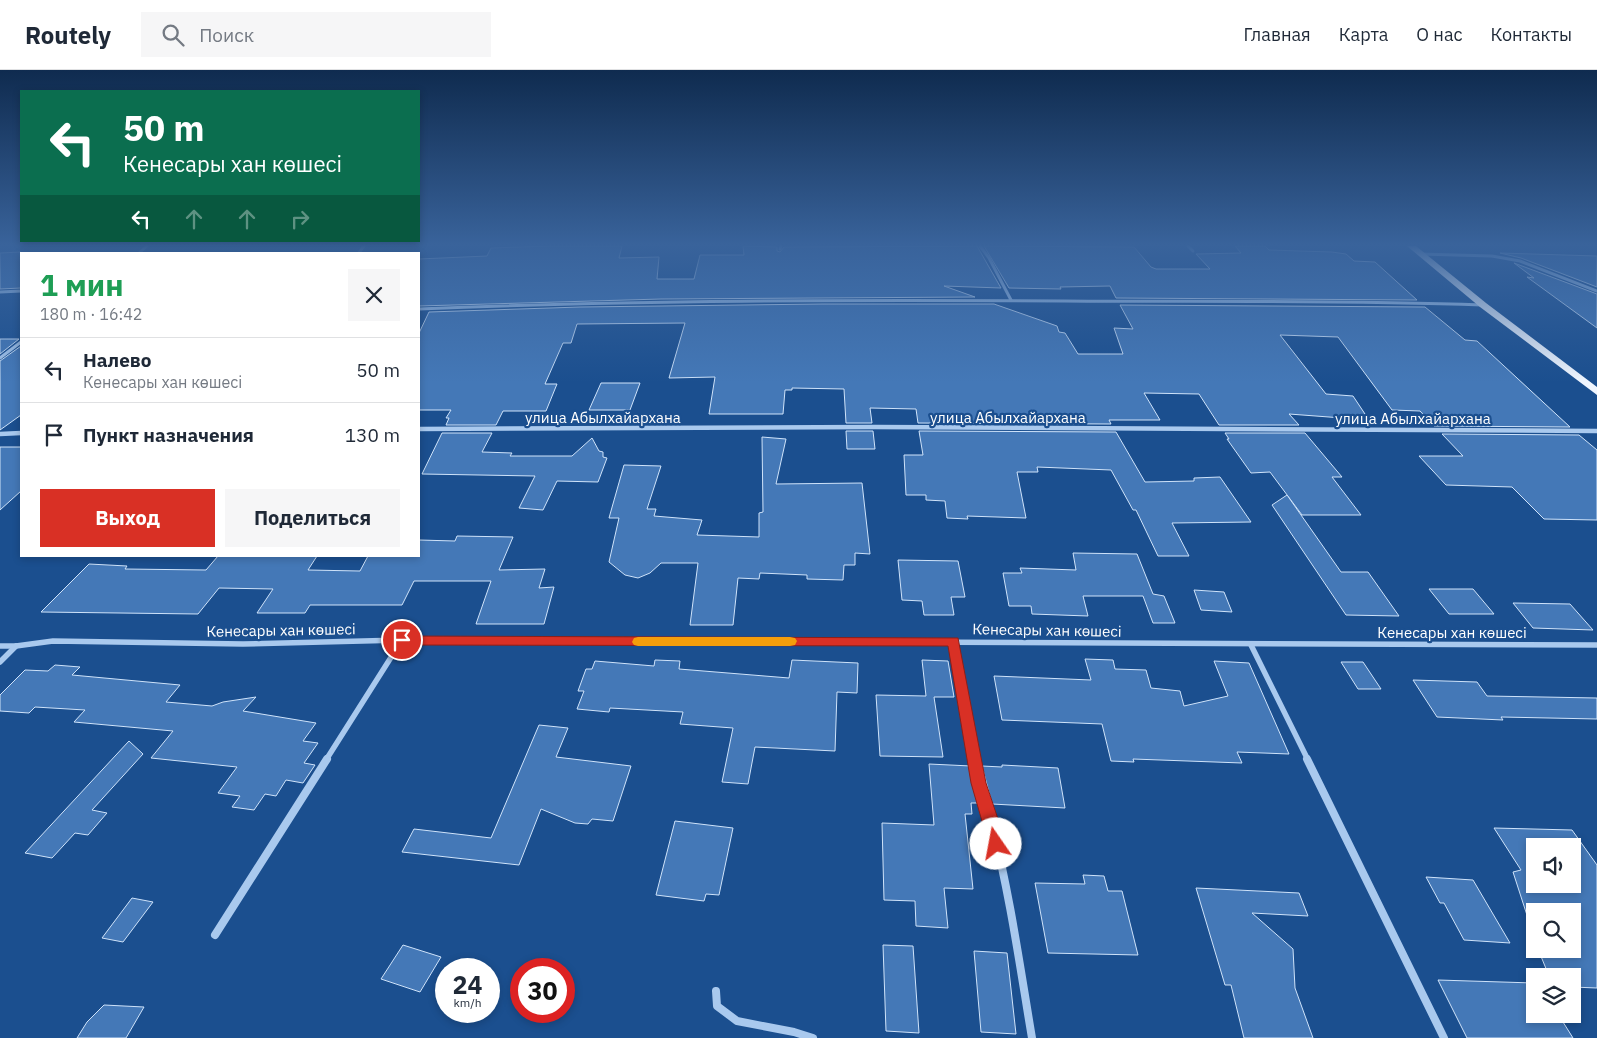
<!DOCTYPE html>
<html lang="ru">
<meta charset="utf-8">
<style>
:root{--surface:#fff;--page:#f6f6f7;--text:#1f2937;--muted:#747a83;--line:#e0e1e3;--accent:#d93025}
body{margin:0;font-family:"IBM Plex Sans",sans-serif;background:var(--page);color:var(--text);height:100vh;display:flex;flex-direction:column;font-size:19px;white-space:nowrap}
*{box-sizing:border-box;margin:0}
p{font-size:16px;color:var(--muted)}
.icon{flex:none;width:28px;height:28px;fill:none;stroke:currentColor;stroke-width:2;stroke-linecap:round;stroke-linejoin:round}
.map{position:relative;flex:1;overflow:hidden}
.details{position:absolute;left:20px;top:182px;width:400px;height:305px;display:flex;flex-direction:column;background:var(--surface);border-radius:0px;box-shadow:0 2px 8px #0003}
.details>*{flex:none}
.top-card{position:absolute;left:20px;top:20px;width:400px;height:152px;border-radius:0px;box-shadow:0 2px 8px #0003;background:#0b6e4f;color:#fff;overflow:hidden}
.tools{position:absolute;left:1526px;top:768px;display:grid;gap:10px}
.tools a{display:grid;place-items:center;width:55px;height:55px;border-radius:0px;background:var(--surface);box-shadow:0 2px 8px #0003;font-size:25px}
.speed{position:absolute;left:435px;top:888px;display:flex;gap:10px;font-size:25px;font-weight:700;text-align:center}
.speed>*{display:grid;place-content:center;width:65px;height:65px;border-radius:50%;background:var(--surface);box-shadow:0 2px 8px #0003;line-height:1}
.speed small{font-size:12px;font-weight:400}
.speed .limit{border:8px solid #d22;background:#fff;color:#111}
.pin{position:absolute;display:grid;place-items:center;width:42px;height:42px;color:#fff;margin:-21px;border:2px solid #fff;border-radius:50%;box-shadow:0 1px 5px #0007}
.me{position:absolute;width:55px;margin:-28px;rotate:348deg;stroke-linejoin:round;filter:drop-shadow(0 0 4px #0008)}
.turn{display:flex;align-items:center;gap:18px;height:105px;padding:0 20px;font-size:22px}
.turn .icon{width:65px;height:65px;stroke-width:2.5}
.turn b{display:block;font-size:35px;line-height:42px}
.lanes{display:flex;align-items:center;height:48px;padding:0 20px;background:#0003;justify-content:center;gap:25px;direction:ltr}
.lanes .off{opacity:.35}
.round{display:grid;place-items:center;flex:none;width:52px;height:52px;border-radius:0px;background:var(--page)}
.summary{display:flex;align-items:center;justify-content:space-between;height:85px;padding:0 20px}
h1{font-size:30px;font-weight:700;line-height:38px;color:#1e9e55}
.cta{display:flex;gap:10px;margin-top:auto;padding:10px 20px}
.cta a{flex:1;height:58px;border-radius:0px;background:var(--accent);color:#fff;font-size:20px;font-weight:700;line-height:58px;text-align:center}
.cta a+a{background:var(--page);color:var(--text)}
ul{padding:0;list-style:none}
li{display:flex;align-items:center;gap:15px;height:65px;padding:0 20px;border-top:1px solid var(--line)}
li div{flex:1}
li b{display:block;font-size:19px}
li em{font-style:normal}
header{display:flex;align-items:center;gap:30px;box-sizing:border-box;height:70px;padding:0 25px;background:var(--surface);border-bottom:1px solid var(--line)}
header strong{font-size:24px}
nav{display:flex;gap:28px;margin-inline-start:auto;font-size:18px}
.search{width:350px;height:45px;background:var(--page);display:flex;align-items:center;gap:12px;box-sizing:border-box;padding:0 18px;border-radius:0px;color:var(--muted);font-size:19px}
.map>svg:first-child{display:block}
.building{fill:#4478b7;stroke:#cfe3fa;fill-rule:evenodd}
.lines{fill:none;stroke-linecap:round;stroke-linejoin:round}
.street-far3{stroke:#a9c9ee;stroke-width:3}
.street-far2{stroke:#a9c9ee;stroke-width:4.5}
.street-far1{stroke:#a9c9ee;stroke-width:5.5}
.street{stroke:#a9c9ee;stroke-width:8}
.primary{fill:#f0f6ff;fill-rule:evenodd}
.route{fill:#d93025;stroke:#8d1f18}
.slow{fill:#f59e0b}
.labels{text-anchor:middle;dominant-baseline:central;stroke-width:4.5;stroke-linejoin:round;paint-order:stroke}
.street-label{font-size:15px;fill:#fff;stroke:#1b4f8f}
</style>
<header>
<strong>Routely</strong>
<div class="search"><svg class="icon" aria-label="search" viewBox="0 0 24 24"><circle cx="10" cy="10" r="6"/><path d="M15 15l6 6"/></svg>Поиск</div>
<nav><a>Главная</a><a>Карта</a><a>О нас</a><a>Контакты</a></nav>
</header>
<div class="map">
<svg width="1597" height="968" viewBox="0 0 1597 968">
<rect width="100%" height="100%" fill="#1b4f8f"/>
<!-- building -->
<g class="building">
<polygon points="548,176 622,176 619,188 659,187 657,209 694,209 700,185 744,185 743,176 777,177 777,181 780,182 784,177 977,176 1001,218 944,216 975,227 661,229 419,236 419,189 487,186 491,178"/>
<polygon points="984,176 1134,177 1151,197 1156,199 1210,199 1196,184 1241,183 1235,176 1265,176 1269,180 1332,182 1346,184 1354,191 1375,192 1417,230 1116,228 1110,216 1060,217 1061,219 1009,218"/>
<polygon points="21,182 21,218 0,219 0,183"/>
<polygon points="1500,183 1597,186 1597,217 1521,188"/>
<polygon points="1514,193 1597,224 1597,258 1527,207 1534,208"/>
<polygon points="823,234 994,234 1057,256 1059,262 1065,263 1078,284 1123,284 1114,258 1133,259 1120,235 1425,237 1465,270 1477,271 1570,357 1434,356 1420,341 1392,340 1338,267 1280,265 1326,324 1353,326 1369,350 1289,344 1299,355 1219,355 1199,324 1144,323 1160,350 1109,350 1111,354 918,353 916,339 870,338 872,353 846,353 844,319 792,318 792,320 785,320 783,344 709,344 715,307 669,308 685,253 577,254 571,273 563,273 545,314 557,314 546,341 503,341 496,355 446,355 449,348 446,348 451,340 419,340 419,263 429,242 580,237"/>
<polygon points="0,269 19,269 0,284"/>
<polygon points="21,276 21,345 0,360 0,291"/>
<polygon points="601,313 640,313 630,340 589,340"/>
<polygon points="846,361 873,361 875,379 847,379"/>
<polygon points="919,361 1116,362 1145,412 1194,411 1194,408 1220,407 1251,452 1172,453 1189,486 1158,486 1136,440 1133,440 1111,400 1037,397 1038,402 1017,402 1026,448 967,446 968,449 947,448 945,431 926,430 926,425 906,425 904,385 923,385"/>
<polygon points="442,363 492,363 482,382 512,383 510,386 572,386 592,368 599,381 603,382 603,387 607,388 598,412 557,411 543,440 519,438 535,406 422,404"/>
<polygon points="1225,363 1305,363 1342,407 1332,407 1361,445 1302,445 1270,402 1251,403 1227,369 1229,369"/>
<polygon points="1442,364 1579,365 1597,380 1597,450 1544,449 1512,417 1446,415 1419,386 1463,386"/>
<polygon points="762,367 786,369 776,414 862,413 870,484 855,483 855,495 844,495 843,510 807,509 807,505 760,503 759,509 738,508 733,555 690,555 698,493 661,493 650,503 638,508 625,505 609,492 619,448 609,448 624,395 661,396 647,439 656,439 654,446 702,450 697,465 759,467 759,443 763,442"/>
<polygon points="0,377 21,377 21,421 0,440"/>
<polygon points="1287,425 1341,502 1368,502 1399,546 1346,545 1272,435"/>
<polygon points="457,466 513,467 499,500 545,499 539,518 554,517 544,554 476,554 491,511 414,511 402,535 310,535 305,543 257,543 273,519 219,518 198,544 41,542 89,494 127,496 125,499 206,500 218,486 317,486 308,500 360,501 368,486 419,486 419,470 455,471"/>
<polygon points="1073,483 1137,484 1153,524 1164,526 1175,553 1153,553 1143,526 1083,526 1088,546 1032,544 1031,536 1009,536 1003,503 1022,503 1020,498 1076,500"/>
<polygon points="898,490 958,491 965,527 951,527 954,545 924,545 922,531 902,530"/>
<polygon points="1429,519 1473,519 1494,544 1449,544"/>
<polygon points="1194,520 1224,522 1232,542 1201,540"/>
<polygon points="1513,533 1570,534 1593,560 1533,558"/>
<polygon points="1085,589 1113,590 1115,599 1146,600 1151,618 1180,621 1184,636 1228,626 1214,591 1249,593 1289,684 1237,682 1242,693 1133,689 1134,692 1111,691 1102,654 1002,650 994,606 1091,610"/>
<polygon points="655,590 680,591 679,599 789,608 792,590 858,593 857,623 837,622 835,681 755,677 748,714 722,712 733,658 680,654 683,642 610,638 609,642 577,639 584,621 578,621 586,599 592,599 595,591 654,596"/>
<polygon points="922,590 948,591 954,627 934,627 943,687 880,686 876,625 926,626"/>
<polygon points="1341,592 1363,592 1381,619 1358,619"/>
<polygon points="55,595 80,597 72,605 180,615 166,632 212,636 223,632 256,627 243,641 316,653 303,671 318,673 304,693 315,695 303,713 286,710 276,726 265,724 254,740 232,737 240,726 218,723 237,697 151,688 173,661 74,652 85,640 35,637 29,643 0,641 0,625 25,600 48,601"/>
<polygon points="1413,610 1477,612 1487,626 1597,628 1597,649 1501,647 1503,650 1437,647"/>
<polygon points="539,655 568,658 556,687 631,696 613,751 592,749 588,754 575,753 541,739 519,795 402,782 414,759 491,768"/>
<polygon points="129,671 143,684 92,740 107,743 88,765 75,763 52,788 25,783"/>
<polygon points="929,694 971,696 980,733 971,733 972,744 965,744 973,819 944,818 948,858 916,856 915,831 884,830 882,753 934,755"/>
<polygon points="1002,695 1058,698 1065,738 992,734 982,696 1002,697"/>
<polygon points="675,751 733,758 719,825 706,824 704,831 656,825"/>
<path d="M 1494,758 L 1572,760 L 1597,795 L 1597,918 L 1572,917 L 1572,906 L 1549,906 L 1538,879 L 1572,879 L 1572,841 L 1535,841 L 1535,870 L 1513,802 L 1521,800 ZM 1535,776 L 1572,776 L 1572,814 L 1535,814 Z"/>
<polygon points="1083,805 1104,806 1108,821 1122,821 1138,885 1048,883 1035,813 1085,814"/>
<polygon points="1426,807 1473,810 1510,873 1464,870 1444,833 1440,833"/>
<polygon points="1196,818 1299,823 1308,846 1252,843 1293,879 1295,918 1313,968 1244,968 1231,915 1225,915"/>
<polygon points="132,828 153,832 123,872 102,868"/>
<polygon points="403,875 441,887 420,922 381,909"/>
<polygon points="883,875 913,876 919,963 886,961"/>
<polygon points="974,881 1007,883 1016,964 981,962"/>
<polygon points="1438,910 1534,913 1535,944 1558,944 1573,968 1467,968"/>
<polygon points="104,935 144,937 126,968 77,968 87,952"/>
</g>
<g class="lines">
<!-- street-far3 -->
<g class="street-far3">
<polyline points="980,176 989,188 1011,230"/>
<polyline points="1188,176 1193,181"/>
<polyline points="780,179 781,176"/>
<polyline points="138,184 147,176"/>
<polyline points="358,184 364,176"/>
<polyline points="1421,184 1492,186 1520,191 1597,221"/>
<polyline points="0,222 21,221"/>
<path d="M 419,239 C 634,230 850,230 1065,231 C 1204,232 1343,230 1482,235"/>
<polyline points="0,288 21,272"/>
</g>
<!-- street-far2 -->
<g class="street-far2">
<polyline points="419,359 875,357 1597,361"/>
<polyline points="0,364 21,363"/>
</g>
<!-- street-far1 -->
<g class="street-far1">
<polyline points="953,572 975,690"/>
<polyline points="1251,575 1308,690"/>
<polyline points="0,576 16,576 53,571 243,574 402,570 1597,575"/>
<polyline points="0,592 16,576"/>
<polyline points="326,690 402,570"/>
</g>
<!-- street -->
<g class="street">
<path d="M 975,689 C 979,712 986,733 992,755 C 1010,825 1020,897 1032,968"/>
<polyline points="1307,689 1444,968"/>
<polyline points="215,865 327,689"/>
<polyline points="716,921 717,936 737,951 794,962 813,968"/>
</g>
<!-- primary -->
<polygon class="primary" points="1407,176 1416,176 1486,233 1597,317 1597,325 1480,237"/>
</g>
<!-- sky -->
<linearGradient id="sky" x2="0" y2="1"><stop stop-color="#0f2b4f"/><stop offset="0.56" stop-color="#39639b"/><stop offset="1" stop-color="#39639b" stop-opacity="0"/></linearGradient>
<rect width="1597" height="312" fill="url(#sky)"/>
<!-- route -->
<polygon class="route" points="402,566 958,568 986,713 1000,755 1004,774 1002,779 996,782 990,779 971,713 948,576 402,575 397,574 396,570 397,567"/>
<!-- slow -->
<polygon class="slow" points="638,567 790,567 795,568 797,571 795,575 790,576 638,576 634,575 632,572 634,568"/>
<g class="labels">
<!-- street labels -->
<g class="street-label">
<text x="603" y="347">улица Абылхайархана</text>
<text x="1008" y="347">улица Абылхайархана</text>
<text x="1413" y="348">улица Абылхайархана</text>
<text transform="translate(281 560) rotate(-1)">Кенесары хан көшесі</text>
<text transform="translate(1047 560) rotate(1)">Кенесары хан көшесі</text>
<text x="1452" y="562">Кенесары хан көшесі</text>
</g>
</g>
</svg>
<div class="tools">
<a><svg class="icon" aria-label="sound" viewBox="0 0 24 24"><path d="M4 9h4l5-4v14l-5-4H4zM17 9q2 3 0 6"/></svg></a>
<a><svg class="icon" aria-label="search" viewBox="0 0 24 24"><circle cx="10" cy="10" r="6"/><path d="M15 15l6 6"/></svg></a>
<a><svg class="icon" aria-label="layers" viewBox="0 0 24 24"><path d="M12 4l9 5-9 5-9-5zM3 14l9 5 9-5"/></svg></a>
</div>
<div class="speed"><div>24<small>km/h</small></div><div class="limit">30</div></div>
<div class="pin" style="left:402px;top:570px;background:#d93025"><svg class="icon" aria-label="arrive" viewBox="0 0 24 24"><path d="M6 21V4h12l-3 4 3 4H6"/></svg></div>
<svg class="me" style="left:996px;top:774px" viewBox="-20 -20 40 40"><circle r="19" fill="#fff"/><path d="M0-13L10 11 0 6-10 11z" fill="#d93025"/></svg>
<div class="top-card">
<div class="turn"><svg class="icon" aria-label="left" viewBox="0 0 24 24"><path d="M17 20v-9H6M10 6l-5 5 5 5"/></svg><div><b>50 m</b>Кенесары хан көшесі</div></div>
<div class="lanes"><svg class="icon" aria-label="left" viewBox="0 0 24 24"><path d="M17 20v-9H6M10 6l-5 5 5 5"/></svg><svg class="icon off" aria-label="ahead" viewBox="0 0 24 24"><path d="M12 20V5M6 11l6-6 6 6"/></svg><svg class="icon off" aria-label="ahead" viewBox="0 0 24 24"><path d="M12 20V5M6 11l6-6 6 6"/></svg><svg class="icon off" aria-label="right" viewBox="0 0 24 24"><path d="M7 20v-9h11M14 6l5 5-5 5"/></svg></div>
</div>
<section class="details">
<div class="summary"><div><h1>1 мин</h1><p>180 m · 16:42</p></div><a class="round"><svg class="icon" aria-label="close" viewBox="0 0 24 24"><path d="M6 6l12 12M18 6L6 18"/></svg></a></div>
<ul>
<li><svg class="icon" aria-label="left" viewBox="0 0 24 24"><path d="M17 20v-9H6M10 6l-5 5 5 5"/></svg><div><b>Налево</b><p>Кенесары хан көшесі</p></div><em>50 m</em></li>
<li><svg class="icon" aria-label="arrive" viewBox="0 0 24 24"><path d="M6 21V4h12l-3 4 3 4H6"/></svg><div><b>Пункт назначения</b></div><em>130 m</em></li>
</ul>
<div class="cta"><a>Выход</a><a>Поделиться</a></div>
</section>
</div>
